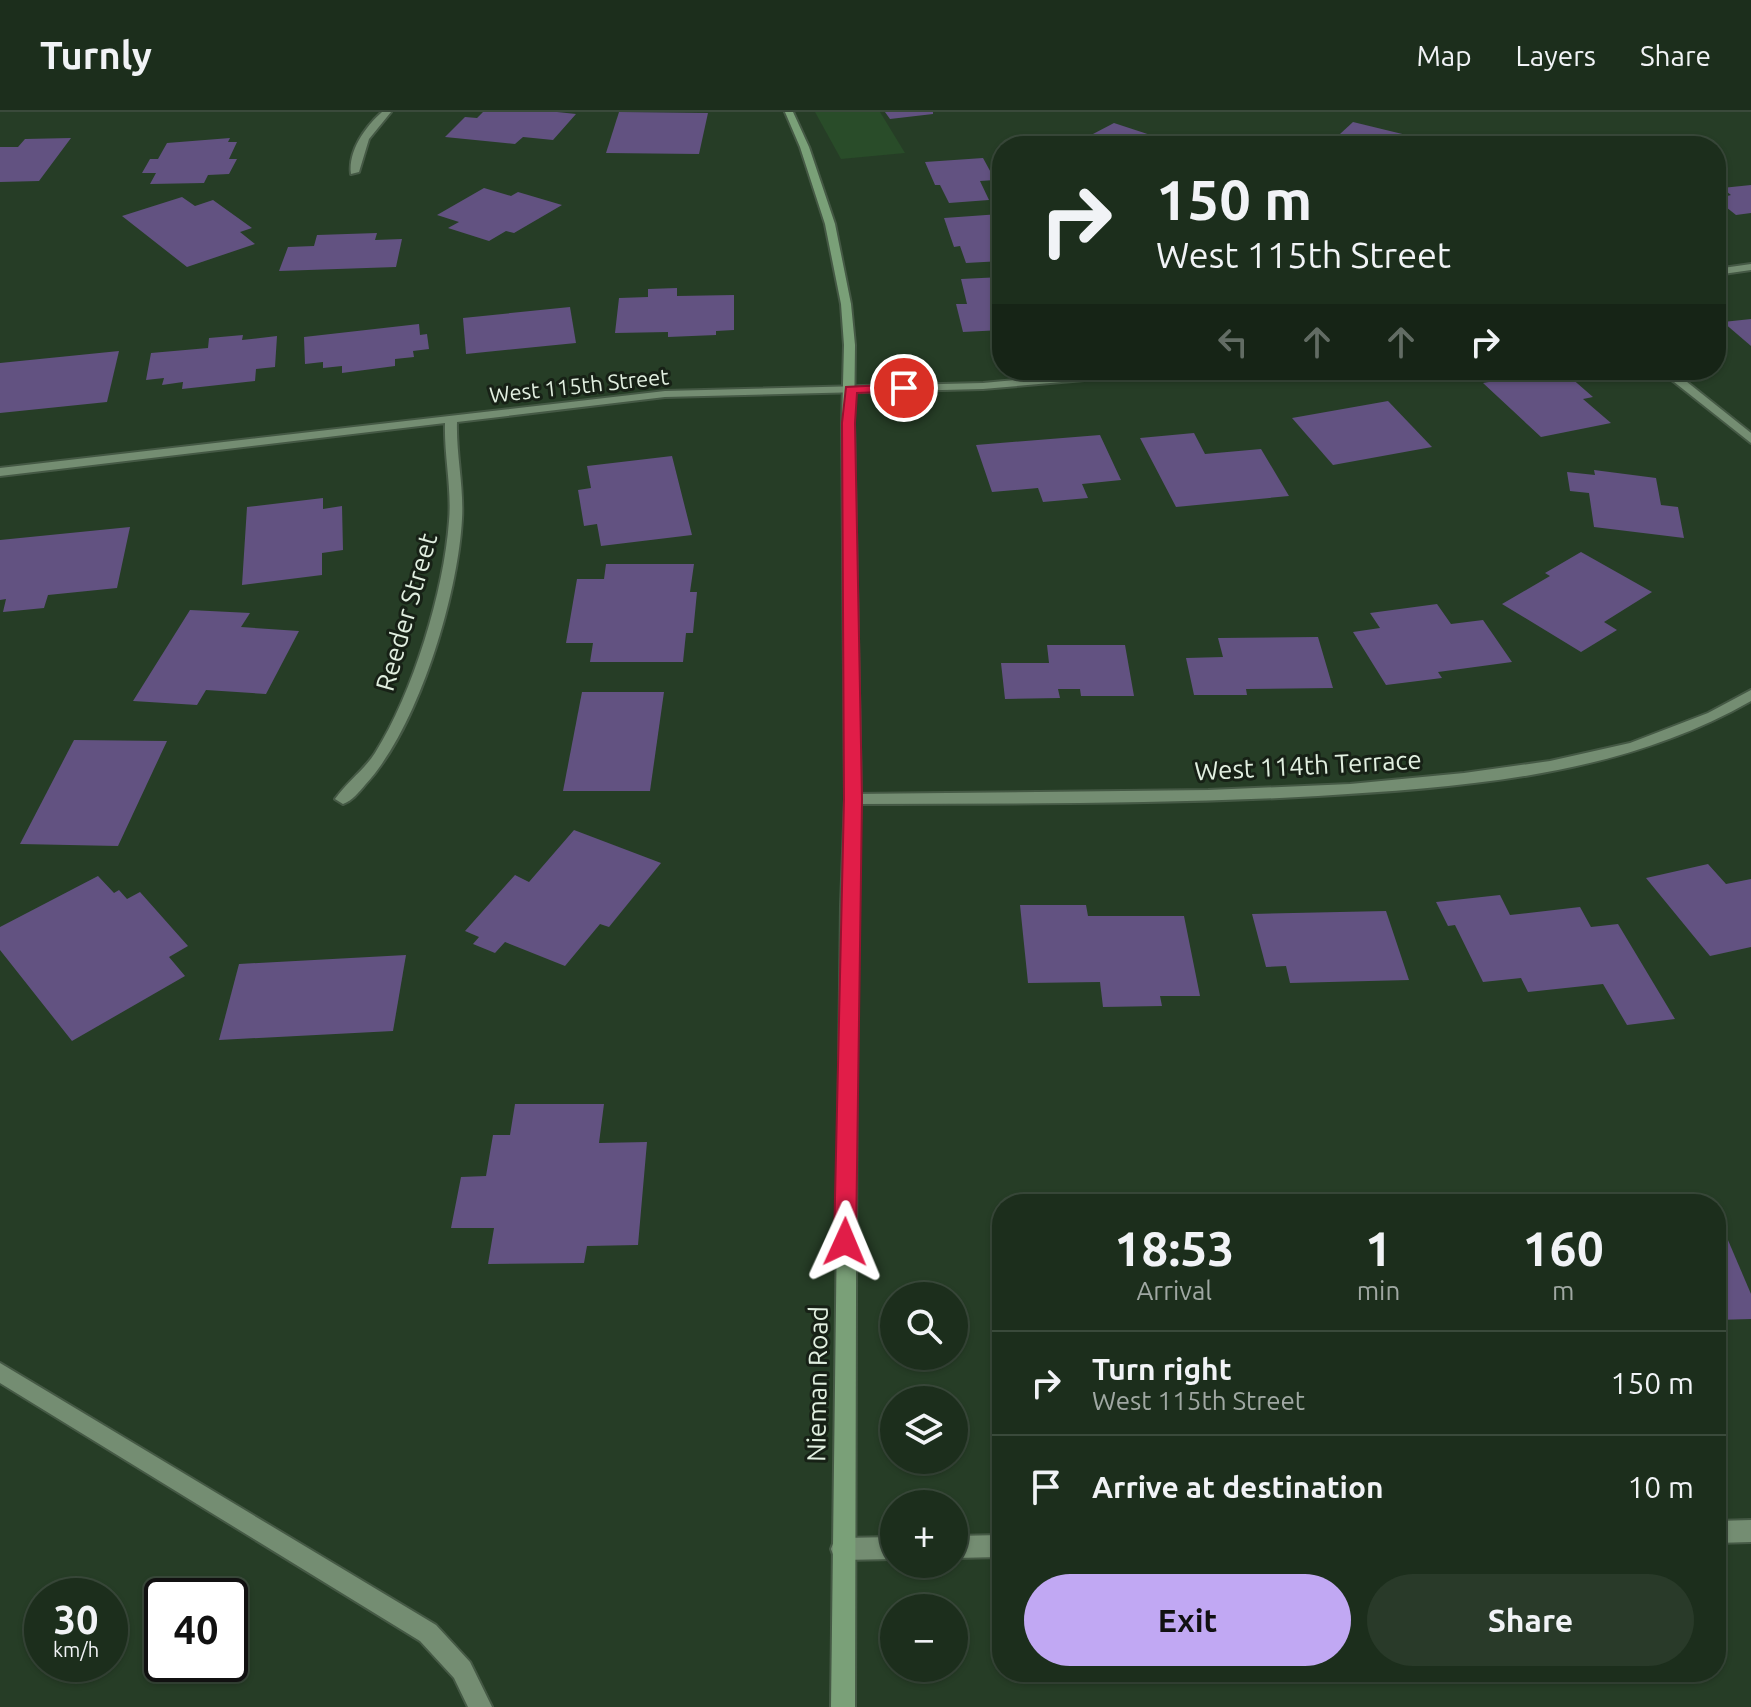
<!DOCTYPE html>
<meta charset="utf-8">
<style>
:root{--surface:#1c2e1c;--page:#293a29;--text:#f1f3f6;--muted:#a0a8a3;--line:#3a4a3b;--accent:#c1a8f3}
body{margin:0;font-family:Ubuntu,sans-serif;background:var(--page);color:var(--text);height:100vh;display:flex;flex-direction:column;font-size:30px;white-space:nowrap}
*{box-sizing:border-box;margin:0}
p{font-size:26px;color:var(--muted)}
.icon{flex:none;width:44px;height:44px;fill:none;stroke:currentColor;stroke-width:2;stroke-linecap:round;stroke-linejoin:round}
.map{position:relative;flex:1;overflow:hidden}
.sheet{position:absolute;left:992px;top:1082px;width:734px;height:488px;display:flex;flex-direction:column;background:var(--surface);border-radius:32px;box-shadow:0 2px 6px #0004,0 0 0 2px var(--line)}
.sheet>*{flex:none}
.hud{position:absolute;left:992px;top:24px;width:734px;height:244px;border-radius:32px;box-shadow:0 2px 6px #0004,0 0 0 2px var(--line);background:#1c2e1c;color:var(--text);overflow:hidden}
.fabs{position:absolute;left:880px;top:1170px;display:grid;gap:16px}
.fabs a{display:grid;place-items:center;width:88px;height:88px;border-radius:50%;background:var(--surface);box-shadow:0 2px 6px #0004,0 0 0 2px var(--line);font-size:40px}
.speed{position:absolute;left:24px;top:1466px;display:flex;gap:16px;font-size:40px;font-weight:700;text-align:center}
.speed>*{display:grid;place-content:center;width:104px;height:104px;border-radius:50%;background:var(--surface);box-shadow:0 2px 6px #0004,0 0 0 2px var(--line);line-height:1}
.speed small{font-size:20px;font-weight:400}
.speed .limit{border:4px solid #111;border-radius:12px;background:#fff;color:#111}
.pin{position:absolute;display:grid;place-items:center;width:68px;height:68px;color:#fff;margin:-34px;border:4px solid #fff;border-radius:50%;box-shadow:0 2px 8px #0007}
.me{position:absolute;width:88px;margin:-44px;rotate:1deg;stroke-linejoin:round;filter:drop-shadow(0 0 6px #0008)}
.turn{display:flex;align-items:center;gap:28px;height:168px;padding:0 32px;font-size:36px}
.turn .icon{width:104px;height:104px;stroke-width:2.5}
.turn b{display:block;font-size:56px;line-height:68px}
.lanes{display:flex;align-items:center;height:76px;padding:0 32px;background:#0003;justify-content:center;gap:40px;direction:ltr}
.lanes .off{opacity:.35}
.eta{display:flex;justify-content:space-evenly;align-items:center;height:136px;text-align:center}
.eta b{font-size:48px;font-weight:700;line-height:56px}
.cta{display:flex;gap:16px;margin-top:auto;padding:16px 32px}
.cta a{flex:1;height:92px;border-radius:48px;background:var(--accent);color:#111;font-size:32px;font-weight:700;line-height:92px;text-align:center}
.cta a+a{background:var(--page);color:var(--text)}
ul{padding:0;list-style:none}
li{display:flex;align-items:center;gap:24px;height:104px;padding:0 32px;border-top:2px solid var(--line)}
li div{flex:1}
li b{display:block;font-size:30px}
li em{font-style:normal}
header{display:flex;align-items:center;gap:48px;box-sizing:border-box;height:112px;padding:0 40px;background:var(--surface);border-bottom:2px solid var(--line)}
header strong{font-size:38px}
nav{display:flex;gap:44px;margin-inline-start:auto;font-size:28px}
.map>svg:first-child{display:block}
.green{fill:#294c29}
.building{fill:#625281}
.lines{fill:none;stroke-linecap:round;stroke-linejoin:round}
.lane-casing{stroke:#455945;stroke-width:4}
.street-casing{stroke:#455945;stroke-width:4}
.secondary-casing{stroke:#455945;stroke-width:4}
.lane{fill:#748d72;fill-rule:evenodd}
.street{fill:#748d72;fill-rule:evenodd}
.secondary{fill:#7aa078;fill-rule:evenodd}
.route{fill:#e11d48;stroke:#92132f;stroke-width:2}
.labels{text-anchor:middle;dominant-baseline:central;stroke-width:6;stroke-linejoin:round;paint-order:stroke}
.far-street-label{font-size:22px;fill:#e1efe0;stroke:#172116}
.street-label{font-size:26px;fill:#e1efe0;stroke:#172116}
</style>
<header>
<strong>Turnly</strong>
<nav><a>Map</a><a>Layers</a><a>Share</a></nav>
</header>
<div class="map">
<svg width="1751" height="1595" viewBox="0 0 1751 1595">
<rect width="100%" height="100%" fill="#263d26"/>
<!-- green -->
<polygon class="green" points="815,0 880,0 905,41 841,47"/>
<!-- building -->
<g class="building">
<polygon points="483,0 557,0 576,2 553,28 523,25 515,32 445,25 465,5 477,6"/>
<polygon points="619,0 708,1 699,42 606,41"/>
<polygon points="885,0 933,0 933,2 890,7"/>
<polygon points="1353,10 1427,28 1421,34 1327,34"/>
<polygon points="1114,11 1181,33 1181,34 1070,34"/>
<polygon points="71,26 39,69 0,70 0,35 18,35 25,27"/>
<polygon points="230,26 228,30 237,30 229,47 237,47 229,62 208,63 204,71 150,72 156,61 142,61 150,47 158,47 167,31"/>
<polygon points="983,46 995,68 980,69 989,88 949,91 940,73 935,73 925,50"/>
<polygon points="1751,73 1751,101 1736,103 1716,87 1731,83 1722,76"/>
<polygon points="484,76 511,84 518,80 562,93 514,121 506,119 489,129 448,116 459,110 437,103"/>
<polygon points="182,85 195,94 213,88 252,116 240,120 255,132 187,155 122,104"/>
<polygon points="1000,102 1002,149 966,151 960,134 954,135 944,106"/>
<polygon points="377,121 375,128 402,127 396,155 279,159 288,135 314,134 317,123"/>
<polygon points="1002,165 1002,218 963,220 956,192 967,192 961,167"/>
<polygon points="677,176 677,184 734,183 734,218 716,219 716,223 668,225 668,220 615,221 619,186 648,185 648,177"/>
<polygon points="570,195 576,231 466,242 463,206"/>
<polygon points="1751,207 1751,234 1723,210"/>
<polygon points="419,212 420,223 427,222 429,237 413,239 414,245 395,247 395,254 342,261 342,254 323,256 323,250 305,252 304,225"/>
<polygon points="243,223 242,228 277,224 275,255 256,257 255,269 182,277 183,270 162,273 164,266 146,268 151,241 208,236 209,226"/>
<polygon points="119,239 107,290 0,301 0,251"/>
<polygon points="1557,258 1562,258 1593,285 1583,287 1611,311 1541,325 1483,271"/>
<polygon points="1388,289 1432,335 1333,353 1292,306"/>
<polygon points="1194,321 1205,342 1261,337 1289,384 1176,395 1140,326"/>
<polygon points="1100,323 1121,368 1082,372 1088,386 1043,390 1038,376 992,380 976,333"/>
<polygon points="672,344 692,423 601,434 597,412 584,414 578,378 591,376 587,354"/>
<polygon points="1594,358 1656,366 1661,393 1678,395 1684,426 1594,415 1589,381 1570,379 1567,360 1595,363"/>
<polygon points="323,386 323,397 342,394 343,438 322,441 322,463 242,473 247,395"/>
<polygon points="130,415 117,476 48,483 44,496 3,500 6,487 0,488 0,428"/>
<polygon points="1581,440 1652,480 1604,510 1617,518 1581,540 1502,492 1550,464 1545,461"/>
<polygon points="606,452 694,452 690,480 697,480 693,521 686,521 683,550 590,550 593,531 566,531 577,467 604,467"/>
<polygon points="1437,492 1451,512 1483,508 1512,550 1438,560 1442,566 1386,573 1353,520 1380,516 1370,501"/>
<polygon points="190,498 250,501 241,515 299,519 266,582 206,578 197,593 133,589"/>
<polygon points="1318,525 1333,576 1246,577 1247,583 1194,583 1186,546 1223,545 1218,526"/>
<polygon points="1047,533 1125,533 1134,584 1081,584 1080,577 1058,577 1060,586 1005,587 1001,551 1049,551"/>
<polygon points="582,580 664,580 650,679 563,679"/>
<polygon points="74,628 167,629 118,734 20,732"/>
<polygon points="574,718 661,751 609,815 600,812 565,854 505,830 495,841 473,832 479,825 465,819 515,763 529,770"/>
<polygon points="1708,752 1726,772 1751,767 1751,835 1710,844 1646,766"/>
<polygon points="98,764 114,781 119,778 127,787 140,780 188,834 169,845 185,864 72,929 0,838 0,815"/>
<polygon points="1500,783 1510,803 1580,795 1591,815 1618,812 1675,907 1627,913 1603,872 1528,880 1521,866 1483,870 1455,813 1448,814 1436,790"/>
<polygon points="1020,793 1086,793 1088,804 1184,804 1200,884 1160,884 1162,894 1103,895 1100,870 1028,871"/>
<polygon points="1386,799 1409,868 1290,871 1286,854 1266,855 1252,802"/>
<polygon points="406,843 393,919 219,928 239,852"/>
<polygon points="515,992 604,992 599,1031 647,1030 638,1133 587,1134 584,1151 488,1152 494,1116 451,1116 461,1065 486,1064 493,1023 510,1023"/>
<polygon points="1203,1080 1205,1092 1137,1092 1135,1081"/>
<polygon points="1716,1100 1751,1182 1751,1207 1716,1208"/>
</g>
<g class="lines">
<defs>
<polygon id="lane" points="0,1251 436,1513 470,1550 492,1595 468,1595 454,1566 420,1529 0,1271"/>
<g id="street">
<path d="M 382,0 L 391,0 L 369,27 L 359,60 L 351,62 C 348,39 365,15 382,0 Z"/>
<polygon points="1751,152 1751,158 1716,163 1716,157"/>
<path d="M 1126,258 L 1170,258 L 1164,261 L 983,277 L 665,285 L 457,310 C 456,342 464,375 462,407 C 458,484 418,616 365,673 C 359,680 352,689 343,692 L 335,687 C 347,670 364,658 375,641 C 413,581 444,479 449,409 C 452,376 444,344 445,311 L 0,364 L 0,356 L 665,279 L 983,271 Z"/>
<polygon points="1659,258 1672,258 1751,321 1751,331"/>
<path d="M 1751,578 L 1751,589 C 1620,664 1466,675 1318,684 C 1163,693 1008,691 853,692 L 845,687 L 853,682 L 1208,678 L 1350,672 L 1464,661 L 1550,649 L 1630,631 L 1708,601 Z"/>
<polygon points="1751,1408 1751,1430 1716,1431 1716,1409"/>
<polygon points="1002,1423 1002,1445 954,1446 954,1424"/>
<polygon points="894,1425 894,1447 842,1448 834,1445 831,1437 834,1429 842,1426"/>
</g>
<polygon id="secondary" points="785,0 793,0 809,35 835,112 851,192 855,233 854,311 861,687 857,793 855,1595 831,1595 841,793 845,687 842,311 844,233 841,192 825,112 800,35"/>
</defs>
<!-- lane casing -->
<use href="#lane" class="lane-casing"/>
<!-- street casing -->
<use href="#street" class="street-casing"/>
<!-- secondary casing -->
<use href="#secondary" class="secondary-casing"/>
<!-- lane -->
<use href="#lane" class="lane"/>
<!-- street -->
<use href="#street" class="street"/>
<!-- secondary -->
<use href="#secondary" class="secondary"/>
</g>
<!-- route -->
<polygon class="route" points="904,272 910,276 908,279 857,281 855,311 862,687 856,1130 853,1137 845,1140 837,1137 834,1130 844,687 842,311 846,275"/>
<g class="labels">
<!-- far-street labels -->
<g class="far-street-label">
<text transform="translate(579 273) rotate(-6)">West 115th Street</text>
</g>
<!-- street labels -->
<g class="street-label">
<text transform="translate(406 500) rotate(-74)">Reeder Street</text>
<text transform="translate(1308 653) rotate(-3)">West 114th Terrace</text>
<text transform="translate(817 1272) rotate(-89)">Nieman Road</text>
</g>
</g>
</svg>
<div class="fabs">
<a><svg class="icon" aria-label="search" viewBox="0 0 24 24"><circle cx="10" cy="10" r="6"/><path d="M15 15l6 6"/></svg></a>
<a><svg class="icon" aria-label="layers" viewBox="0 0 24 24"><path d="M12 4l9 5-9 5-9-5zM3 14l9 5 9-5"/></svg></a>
<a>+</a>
<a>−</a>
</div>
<div class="speed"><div>30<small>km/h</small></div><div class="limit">40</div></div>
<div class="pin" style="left:904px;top:276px;background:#d93025"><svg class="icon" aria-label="arrive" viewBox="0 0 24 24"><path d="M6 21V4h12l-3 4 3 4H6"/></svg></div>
<svg class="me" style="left:845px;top:1130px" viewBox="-20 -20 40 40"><path d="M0-17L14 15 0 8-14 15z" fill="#e11d48" stroke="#fff" stroke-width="4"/></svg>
<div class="hud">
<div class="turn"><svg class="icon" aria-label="right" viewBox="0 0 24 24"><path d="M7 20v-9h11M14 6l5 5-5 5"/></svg><div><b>150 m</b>West 115th Street</div></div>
<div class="lanes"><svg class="icon off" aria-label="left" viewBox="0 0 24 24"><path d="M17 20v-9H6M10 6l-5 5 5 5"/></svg><svg class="icon off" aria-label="ahead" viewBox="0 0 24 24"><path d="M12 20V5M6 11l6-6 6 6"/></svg><svg class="icon off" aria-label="ahead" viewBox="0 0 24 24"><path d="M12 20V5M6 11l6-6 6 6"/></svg><svg class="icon" aria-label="right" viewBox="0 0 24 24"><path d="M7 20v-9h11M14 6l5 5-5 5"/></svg></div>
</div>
<section class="sheet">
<div class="eta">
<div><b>18:53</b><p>Arrival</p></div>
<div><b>1</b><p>min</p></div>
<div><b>160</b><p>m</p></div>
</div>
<ul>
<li><svg class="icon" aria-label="right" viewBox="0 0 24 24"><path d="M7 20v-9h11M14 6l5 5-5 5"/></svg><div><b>Turn right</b><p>West 115th Street</p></div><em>150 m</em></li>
<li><svg class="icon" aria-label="arrive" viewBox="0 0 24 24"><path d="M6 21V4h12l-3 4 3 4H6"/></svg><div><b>Arrive at destination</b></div><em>10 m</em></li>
</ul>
<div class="cta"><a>Exit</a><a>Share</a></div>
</section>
</div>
